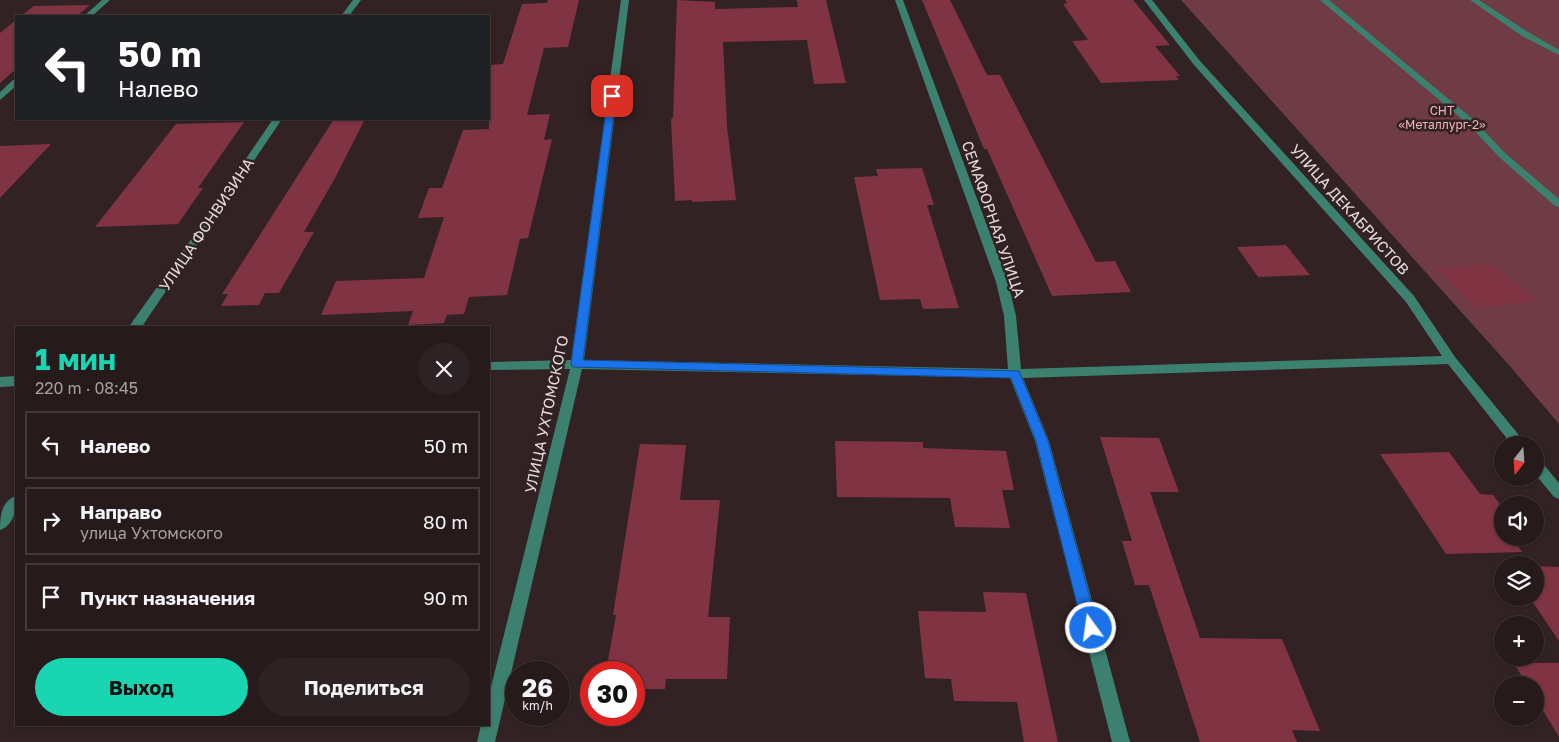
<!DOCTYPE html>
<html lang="ru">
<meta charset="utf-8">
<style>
:root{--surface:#261a1b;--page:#2e2324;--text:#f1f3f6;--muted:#a4a1a3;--line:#42383a;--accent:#19d5b2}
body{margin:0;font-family:"Golos Text",sans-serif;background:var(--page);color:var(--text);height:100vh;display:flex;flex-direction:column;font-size:19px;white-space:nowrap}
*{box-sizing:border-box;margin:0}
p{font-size:16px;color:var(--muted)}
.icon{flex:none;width:28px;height:28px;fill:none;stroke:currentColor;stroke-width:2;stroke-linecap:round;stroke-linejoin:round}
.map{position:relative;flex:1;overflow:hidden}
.panel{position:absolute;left:15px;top:326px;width:475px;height:400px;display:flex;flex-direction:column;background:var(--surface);border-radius:0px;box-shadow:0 1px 4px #0004,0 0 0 1px var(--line)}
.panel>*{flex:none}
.guide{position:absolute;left:15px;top:15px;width:475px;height:105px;border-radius:0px;box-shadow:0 1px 4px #0004,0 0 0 1px var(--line);background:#202124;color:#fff;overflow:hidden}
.needle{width:32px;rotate:197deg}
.controls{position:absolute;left:1494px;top:436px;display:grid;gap:10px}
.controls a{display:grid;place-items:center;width:50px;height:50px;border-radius:50%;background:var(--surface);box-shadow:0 1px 4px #0004,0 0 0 1px var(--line);font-size:25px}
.speed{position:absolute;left:505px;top:661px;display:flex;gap:10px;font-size:25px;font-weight:700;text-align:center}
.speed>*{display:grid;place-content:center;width:65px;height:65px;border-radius:50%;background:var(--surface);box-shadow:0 1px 4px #0004,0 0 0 1px var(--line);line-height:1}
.speed small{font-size:12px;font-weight:400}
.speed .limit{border:8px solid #d22;background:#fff;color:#111}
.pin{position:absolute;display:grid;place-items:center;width:42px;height:42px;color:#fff;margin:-21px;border-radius:10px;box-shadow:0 2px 8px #0006}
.me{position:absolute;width:55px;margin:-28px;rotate:346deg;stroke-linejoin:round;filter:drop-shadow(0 0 4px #0008)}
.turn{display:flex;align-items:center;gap:18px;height:105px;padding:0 20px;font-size:22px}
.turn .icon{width:65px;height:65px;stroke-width:2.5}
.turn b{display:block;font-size:35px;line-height:42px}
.round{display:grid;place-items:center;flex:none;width:52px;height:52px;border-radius:26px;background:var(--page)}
.summary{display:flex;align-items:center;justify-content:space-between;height:85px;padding:0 20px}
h1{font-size:30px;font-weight:700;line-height:38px;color:var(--accent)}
.button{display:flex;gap:10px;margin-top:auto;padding:10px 20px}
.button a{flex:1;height:58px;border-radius:30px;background:var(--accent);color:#111;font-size:20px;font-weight:700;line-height:58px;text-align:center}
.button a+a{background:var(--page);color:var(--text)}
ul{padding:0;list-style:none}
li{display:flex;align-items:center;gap:15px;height:68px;margin:0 10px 8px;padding:0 10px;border:2px solid var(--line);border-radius:0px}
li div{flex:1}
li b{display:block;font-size:19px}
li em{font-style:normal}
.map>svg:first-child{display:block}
.green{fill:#6f3b44}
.building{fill:#803342}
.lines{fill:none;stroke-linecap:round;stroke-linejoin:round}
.minor{fill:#3c806f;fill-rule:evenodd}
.route{fill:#1a73e8;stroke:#114b97}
.labels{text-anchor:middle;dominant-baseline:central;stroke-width:5;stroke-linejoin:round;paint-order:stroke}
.far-park-label{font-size:12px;fill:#f8b2bb;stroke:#322224}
.street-label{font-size:15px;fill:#e7dcdd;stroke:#322224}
</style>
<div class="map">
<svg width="1559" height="742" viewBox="0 0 1559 742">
<rect width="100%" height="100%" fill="#322224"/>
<!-- green -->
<polygon class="green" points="1181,0 1559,0 1559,424 1509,365"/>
<!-- building -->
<g class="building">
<polygon points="548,0 579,0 568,47 544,48 527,115 550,114 544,140 552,139 528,238 520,239 507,295 469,297 464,314 447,315 444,323 408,325 413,311 321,315 336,281 424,278 444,217 418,218 429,188 442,188 463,130 489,129 489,65 503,64 522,4 547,3"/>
<polygon points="677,0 715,2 715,9 798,7 797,0 826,0 846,83 814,84 807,40 723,42 727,126 736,200 692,202 692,200 675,201 671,119 673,118"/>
<polygon points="922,0 950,0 987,75 1000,75 1096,262 1115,261 1131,292 1052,296 987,149 984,149"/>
<polygon points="1065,0 1133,0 1170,45 1155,46 1180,76 1176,76 1179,80 1101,83 1072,41 1088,40 1063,4 1068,3"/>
<polygon points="90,5 77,16 21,16 34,6"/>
<polygon points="16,20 16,69 0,83 0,33"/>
<polygon points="334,119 365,119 334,180 304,232 314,232 279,293 265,293 259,305 221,306 228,294 222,294"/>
<polygon points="244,122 198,188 203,188 178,224 95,227 176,124"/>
<polygon points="51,144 0,198 0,146"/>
<polygon points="922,168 934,205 927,205 959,308 923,309 920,299 880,300 854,177 878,176 876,169"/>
<polygon points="1286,245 1310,275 1258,277 1237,247"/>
<polygon points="1492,263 1536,301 1477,308 1436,269"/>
<polygon points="1100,437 1159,438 1179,492 1150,492 1200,638 1282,639 1320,731 1292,730 1297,742 1200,742 1149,585 1135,585 1122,541 1132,541"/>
<polygon points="835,441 923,442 923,448 1006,451 1014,490 1002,490 1010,528 955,527 950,498 837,497"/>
<polygon points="640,444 686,445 680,500 720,500 708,617 730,617 727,679 666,679 665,689 634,689 634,672 606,672 616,615 613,615"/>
<polygon points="1449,452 1480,494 1493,495 1502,507 1502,538 1512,538 1522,552 1446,554 1380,454"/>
<polygon points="1535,566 1559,567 1559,641 1530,598 1535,598"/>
<polygon points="983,592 1026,593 1058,742 1024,742 1017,702 954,701 951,679 925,678 918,611 986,612"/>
<polygon points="1514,663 1559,663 1559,737 1535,697 1535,685 1527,685"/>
</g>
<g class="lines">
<!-- minor -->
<g class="minor">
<polygon points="102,0 110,0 92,16 84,16"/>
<polygon points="353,0 361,0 349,16 341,16"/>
<polygon points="621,0 629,0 584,360 1008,369 1004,316 996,282 895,0 903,0 1008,282 1016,316 1021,369 1442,356 1406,302 1194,65 1144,0 1152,0 1200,61 1414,296 1455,357 1527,445 1512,445 1448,364 1023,378 1049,441 1130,742 1112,742 1035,441 1010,378 582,369 495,742 477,742 481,725 489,725 489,695 570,369 489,370 489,362 571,360"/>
<polygon points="1320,0 1329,0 1474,120 1505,153 1559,199 1559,207 1555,206 1499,157 1468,124"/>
<polygon points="1470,0 1479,0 1528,32 1559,50 1559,55 1522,36"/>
<polygon points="13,80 16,80 16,86 0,100 0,92"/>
<polygon points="273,119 282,119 141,328 128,328 199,228"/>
<polygon points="16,376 16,386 0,387 0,377"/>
<polygon points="1535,459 1540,460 1559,483 1559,499 1554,497 1535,474"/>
<path d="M 16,496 C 17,509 14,525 0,530 C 0,517 1,501 16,496 Z"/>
</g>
</g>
<!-- route -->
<polygon class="route" points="612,93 616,96 583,360 1019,371 1048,441 1098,628 1096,633 1091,635 1085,633 1083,628 1036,441 1011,378 573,367 571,364 608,96"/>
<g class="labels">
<!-- far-park labels -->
<g class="far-park-label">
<text x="1442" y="110">СНТ<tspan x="1442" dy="14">«Металлург-2»</tspan></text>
</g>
<!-- street labels -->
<g class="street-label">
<text transform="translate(1350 209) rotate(48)">УЛИЦА ДЕКАБРИСТОВ</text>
<text transform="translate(994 219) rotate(71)">СЕМАФОРНАЯ УЛИЦА</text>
<text transform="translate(206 224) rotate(-56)">УЛИЦА ФОНВИЗИНА</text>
<text transform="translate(546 414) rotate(-78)">УЛИЦА УХТОМСКОГО</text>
</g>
</g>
</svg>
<div class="controls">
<a><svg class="needle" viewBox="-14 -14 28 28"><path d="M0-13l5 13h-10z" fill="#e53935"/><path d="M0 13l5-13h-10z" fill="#a4a1a3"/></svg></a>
<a><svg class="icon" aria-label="sound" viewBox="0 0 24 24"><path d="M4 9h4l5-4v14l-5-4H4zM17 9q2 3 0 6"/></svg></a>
<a><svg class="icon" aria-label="layers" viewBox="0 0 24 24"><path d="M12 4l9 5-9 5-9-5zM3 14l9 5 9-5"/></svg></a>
<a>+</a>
<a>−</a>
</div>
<div class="speed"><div>26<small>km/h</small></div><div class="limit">30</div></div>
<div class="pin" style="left:612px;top:96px;background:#d93025"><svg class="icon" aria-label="arrive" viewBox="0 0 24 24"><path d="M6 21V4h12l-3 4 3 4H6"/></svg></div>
<svg class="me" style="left:1091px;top:628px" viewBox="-20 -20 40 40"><circle r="17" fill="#1a73e8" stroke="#fff" stroke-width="3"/><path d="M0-11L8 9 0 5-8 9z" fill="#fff"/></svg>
<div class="guide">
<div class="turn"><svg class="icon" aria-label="left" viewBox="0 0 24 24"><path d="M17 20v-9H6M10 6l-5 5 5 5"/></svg><div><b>50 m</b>Налево</div></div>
</div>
<section class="panel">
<div class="summary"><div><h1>1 мин</h1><p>220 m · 08:45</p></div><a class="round"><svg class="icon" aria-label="close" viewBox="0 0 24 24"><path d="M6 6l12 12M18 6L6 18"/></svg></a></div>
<ul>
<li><svg class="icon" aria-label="left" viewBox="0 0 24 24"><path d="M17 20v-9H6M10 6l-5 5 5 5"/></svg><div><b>Налево</b></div><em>50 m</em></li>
<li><svg class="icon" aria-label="right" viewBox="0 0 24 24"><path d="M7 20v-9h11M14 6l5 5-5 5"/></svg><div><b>Направо</b><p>улица Ухтомского</p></div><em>80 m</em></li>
<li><svg class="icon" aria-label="arrive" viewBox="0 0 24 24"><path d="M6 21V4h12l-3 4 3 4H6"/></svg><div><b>Пункт назначения</b></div><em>90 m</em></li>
</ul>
<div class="button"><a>Выход</a><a>Поделиться</a></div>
</section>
</div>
